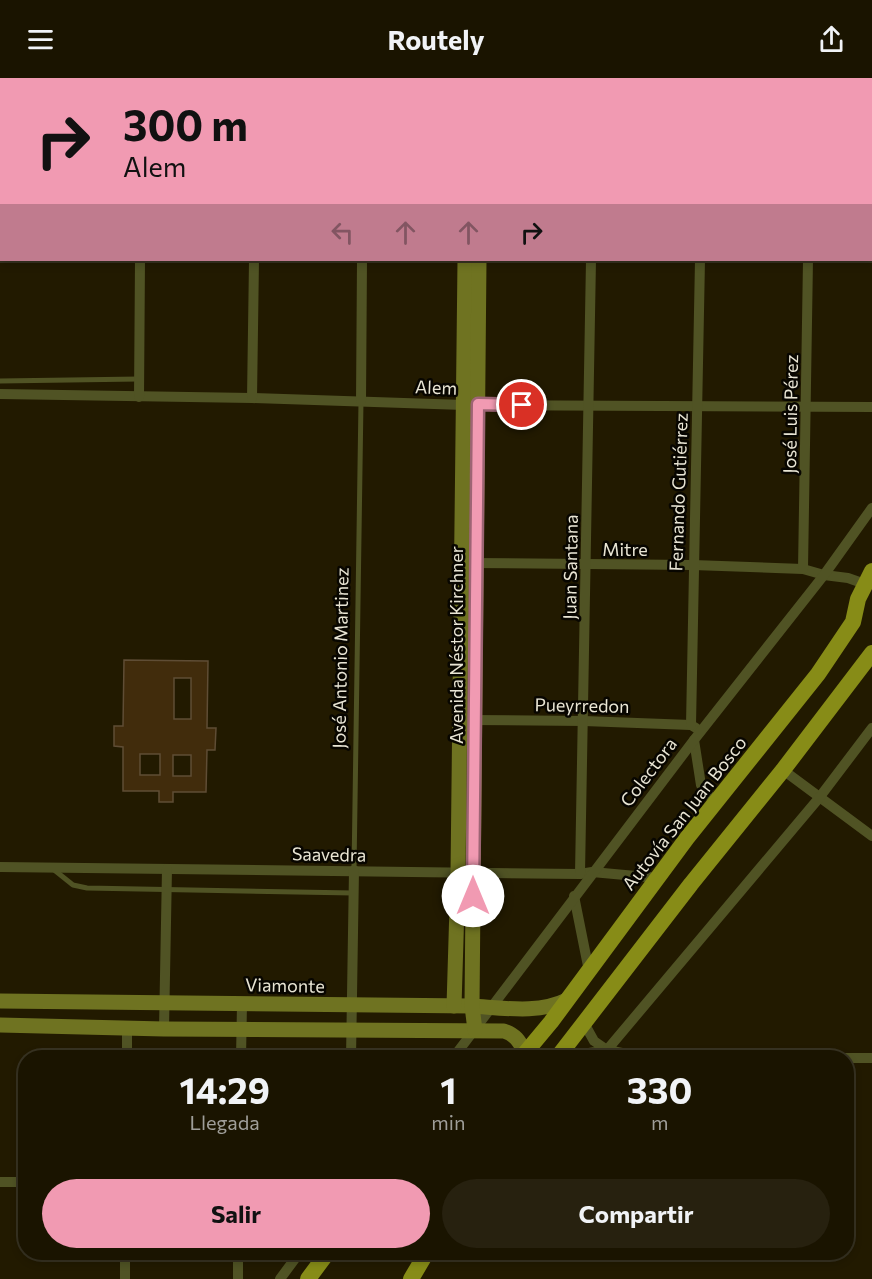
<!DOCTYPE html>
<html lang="es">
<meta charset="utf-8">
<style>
:root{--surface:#1a1400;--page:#27210f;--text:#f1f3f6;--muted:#9f9e99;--line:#383322;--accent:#f19ab2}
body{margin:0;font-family:Commissioner,sans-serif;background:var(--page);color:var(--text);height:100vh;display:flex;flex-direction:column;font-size:22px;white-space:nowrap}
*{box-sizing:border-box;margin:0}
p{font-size:20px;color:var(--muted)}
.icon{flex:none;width:33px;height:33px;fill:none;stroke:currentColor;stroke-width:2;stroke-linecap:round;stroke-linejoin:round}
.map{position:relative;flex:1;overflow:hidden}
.side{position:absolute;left:18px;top:972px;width:836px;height:210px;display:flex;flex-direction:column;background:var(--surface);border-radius:24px;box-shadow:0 3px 9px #0003,0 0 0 2px var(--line)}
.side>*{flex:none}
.hud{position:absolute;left:0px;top:0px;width:873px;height:183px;box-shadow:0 3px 9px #0003,0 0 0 2px var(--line);background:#f19ab2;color:#111;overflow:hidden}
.pin{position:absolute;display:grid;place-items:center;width:51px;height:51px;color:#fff;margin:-26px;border:3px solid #fff;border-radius:50%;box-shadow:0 2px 6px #0007}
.me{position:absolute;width:66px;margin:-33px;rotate:0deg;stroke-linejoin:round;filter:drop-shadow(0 0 4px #0008)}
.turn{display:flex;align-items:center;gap:21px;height:126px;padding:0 24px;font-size:27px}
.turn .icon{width:78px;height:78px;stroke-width:2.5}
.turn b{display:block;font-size:42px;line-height:51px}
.lanes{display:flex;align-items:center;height:57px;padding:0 24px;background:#0003;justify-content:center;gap:30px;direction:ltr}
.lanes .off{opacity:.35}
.eta{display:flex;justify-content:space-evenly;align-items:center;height:102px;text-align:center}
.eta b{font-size:36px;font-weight:700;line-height:42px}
.primary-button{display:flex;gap:12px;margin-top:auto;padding:12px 24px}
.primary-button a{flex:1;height:69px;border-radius:36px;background:var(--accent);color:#111;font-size:24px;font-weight:700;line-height:69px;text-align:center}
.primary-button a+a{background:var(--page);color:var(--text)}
header{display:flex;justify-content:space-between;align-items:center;height:78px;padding:0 24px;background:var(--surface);font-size:27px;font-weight:700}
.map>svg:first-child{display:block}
.building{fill:#412c0c;stroke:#5f4d35;stroke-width:1.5;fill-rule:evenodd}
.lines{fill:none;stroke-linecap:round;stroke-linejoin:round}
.lane{stroke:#505324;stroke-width:5}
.street{stroke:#505324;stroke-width:10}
.secondary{stroke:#6f7321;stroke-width:15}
.primary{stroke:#878c17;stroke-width:16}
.route-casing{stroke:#9d6474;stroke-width:15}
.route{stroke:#f19ab2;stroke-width:10}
.labels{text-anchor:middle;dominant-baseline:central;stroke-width:5;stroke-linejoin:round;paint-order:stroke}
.street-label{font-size:18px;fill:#e9e5d4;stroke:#080600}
</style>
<header><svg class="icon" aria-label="menu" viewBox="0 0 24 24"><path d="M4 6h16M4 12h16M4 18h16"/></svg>Routely<svg class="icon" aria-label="share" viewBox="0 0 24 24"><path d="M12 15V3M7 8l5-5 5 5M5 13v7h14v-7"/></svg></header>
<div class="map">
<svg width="872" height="1201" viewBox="0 0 872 1201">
<rect width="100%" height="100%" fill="#221a00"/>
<!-- building -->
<path class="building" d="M 124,582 L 208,583 L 207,650 L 216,650 L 215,672 L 207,672 L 206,714 L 173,714 L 173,724 L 159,724 L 159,713 L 123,713 L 123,669 L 114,668 L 114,648 L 123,648 ZM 174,600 L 191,600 L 191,641 L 174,641 ZM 140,676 L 160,676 L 160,697 L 140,697 ZM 173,677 L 191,677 L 191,698 L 173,698 Z"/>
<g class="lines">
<!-- lane -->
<g class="lane">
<polyline points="0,303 139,301"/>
<polyline points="53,791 73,807 87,810 353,815"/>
<polyline points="354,792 361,323"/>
</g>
<!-- street -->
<g class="street">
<polyline points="0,1 68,2"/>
<polyline points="143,2 143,0"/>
<polyline points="257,2 257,0"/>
<polyline points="365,2 365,0"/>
<polyline points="593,2 593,0"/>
<polyline points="703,2 703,0"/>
<polyline points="810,2 810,0"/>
<polyline points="0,156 2,156"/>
<polyline points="0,316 252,320 464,327 872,329"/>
<polyline points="139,319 140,182"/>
<polyline points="252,320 254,182"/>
<polyline points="361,323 362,182"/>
<polyline points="470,485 693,487 803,491 824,497 848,500 865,506"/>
<polyline points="803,491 808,182"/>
<polyline points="469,642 584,643 691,647 696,650"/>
<polyline points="691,647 700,182"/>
<polyline points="694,662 701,707 715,725"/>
<polyline points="783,692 872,758"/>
<polyline points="0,789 580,796 592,794 658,800"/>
<polyline points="580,796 591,182"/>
<polyline points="574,818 589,893"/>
<polyline points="164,951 167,791"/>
<polyline points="127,980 127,950"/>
<polyline points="241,980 242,926"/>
<polyline points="351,980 354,792"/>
<polyline points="453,980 694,662 824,497 872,430"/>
<polyline points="559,980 607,972 594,963 584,945"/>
<polyline points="836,980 642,979 607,972 819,720 872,650"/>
<polyline points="846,980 872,980"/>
<polyline points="0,1104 26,1104"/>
<polyline points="125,1201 125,1174"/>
<polyline points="238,1201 238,1174"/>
<polyline points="280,1201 300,1174"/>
</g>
<!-- secondary -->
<g class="secondary">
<polyline points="468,2 468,0"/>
<polyline points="484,2 484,0"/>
<path d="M 0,923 L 472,928 C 504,930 539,936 567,922"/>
<polyline points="454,928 458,795 465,182"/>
<path d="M 0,947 L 164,951 L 504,953 C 516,957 519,963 525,974"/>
<polyline points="475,952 472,928 479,182"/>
</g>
<!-- primary -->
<g class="primary">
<polyline points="521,980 551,944 687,760 818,596 853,544 858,521 872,493"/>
<polyline points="557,980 691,806 783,692 872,575"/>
<polyline points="308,1201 328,1174"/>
<polyline points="411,1201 427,1174"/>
</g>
</g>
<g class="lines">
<defs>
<polyline id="route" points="473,818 478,326 522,327"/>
</defs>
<!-- route casing -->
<use href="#route" class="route-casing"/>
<!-- route -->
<use href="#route" class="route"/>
</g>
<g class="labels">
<!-- street labels -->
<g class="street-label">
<text transform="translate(436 309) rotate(2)">Alem</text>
<text transform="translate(790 336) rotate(-89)">José Luis Pérez</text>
<text transform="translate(678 414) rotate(-88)">Fernando Gutiérrez</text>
<text x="625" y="471">Mitre</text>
<text transform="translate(570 489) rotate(-89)">Juan Santana</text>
<text transform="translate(456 567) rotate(-90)">Avenida Néstor Kirchner</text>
<text transform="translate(340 580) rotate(-89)">José Antonio Martinez</text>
<text transform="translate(582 627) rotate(1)">Pueyrredon</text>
<text transform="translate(648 694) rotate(-53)">Colectora</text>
<text transform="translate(684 735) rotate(-52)">Autovía San Juan Bosco</text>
<text transform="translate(329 776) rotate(1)">Saavedra</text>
<text transform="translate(285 907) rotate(1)">Viamonte</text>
</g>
</g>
</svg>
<div class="pin" style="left:522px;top:327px;background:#d93025"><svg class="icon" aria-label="arrive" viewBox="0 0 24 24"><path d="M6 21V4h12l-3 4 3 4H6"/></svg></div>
<svg class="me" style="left:473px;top:818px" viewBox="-20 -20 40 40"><circle r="19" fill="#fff"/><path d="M0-13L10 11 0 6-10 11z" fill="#f19ab2"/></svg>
<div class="hud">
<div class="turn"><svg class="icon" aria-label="right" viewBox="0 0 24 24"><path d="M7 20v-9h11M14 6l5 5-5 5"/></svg><div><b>300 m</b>Alem</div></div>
<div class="lanes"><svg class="icon off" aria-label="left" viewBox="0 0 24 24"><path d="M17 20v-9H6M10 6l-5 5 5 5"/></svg><svg class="icon off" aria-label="ahead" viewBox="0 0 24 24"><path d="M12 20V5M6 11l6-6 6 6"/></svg><svg class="icon off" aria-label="ahead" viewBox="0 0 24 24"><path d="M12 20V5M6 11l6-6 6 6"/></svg><svg class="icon" aria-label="right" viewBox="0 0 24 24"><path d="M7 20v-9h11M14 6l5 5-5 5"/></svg></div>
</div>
<section class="side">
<div class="eta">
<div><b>14:29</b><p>Llegada</p></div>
<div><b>1</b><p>min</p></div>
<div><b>330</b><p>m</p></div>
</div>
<div class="primary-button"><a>Salir</a><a>Compartir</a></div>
</section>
</div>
